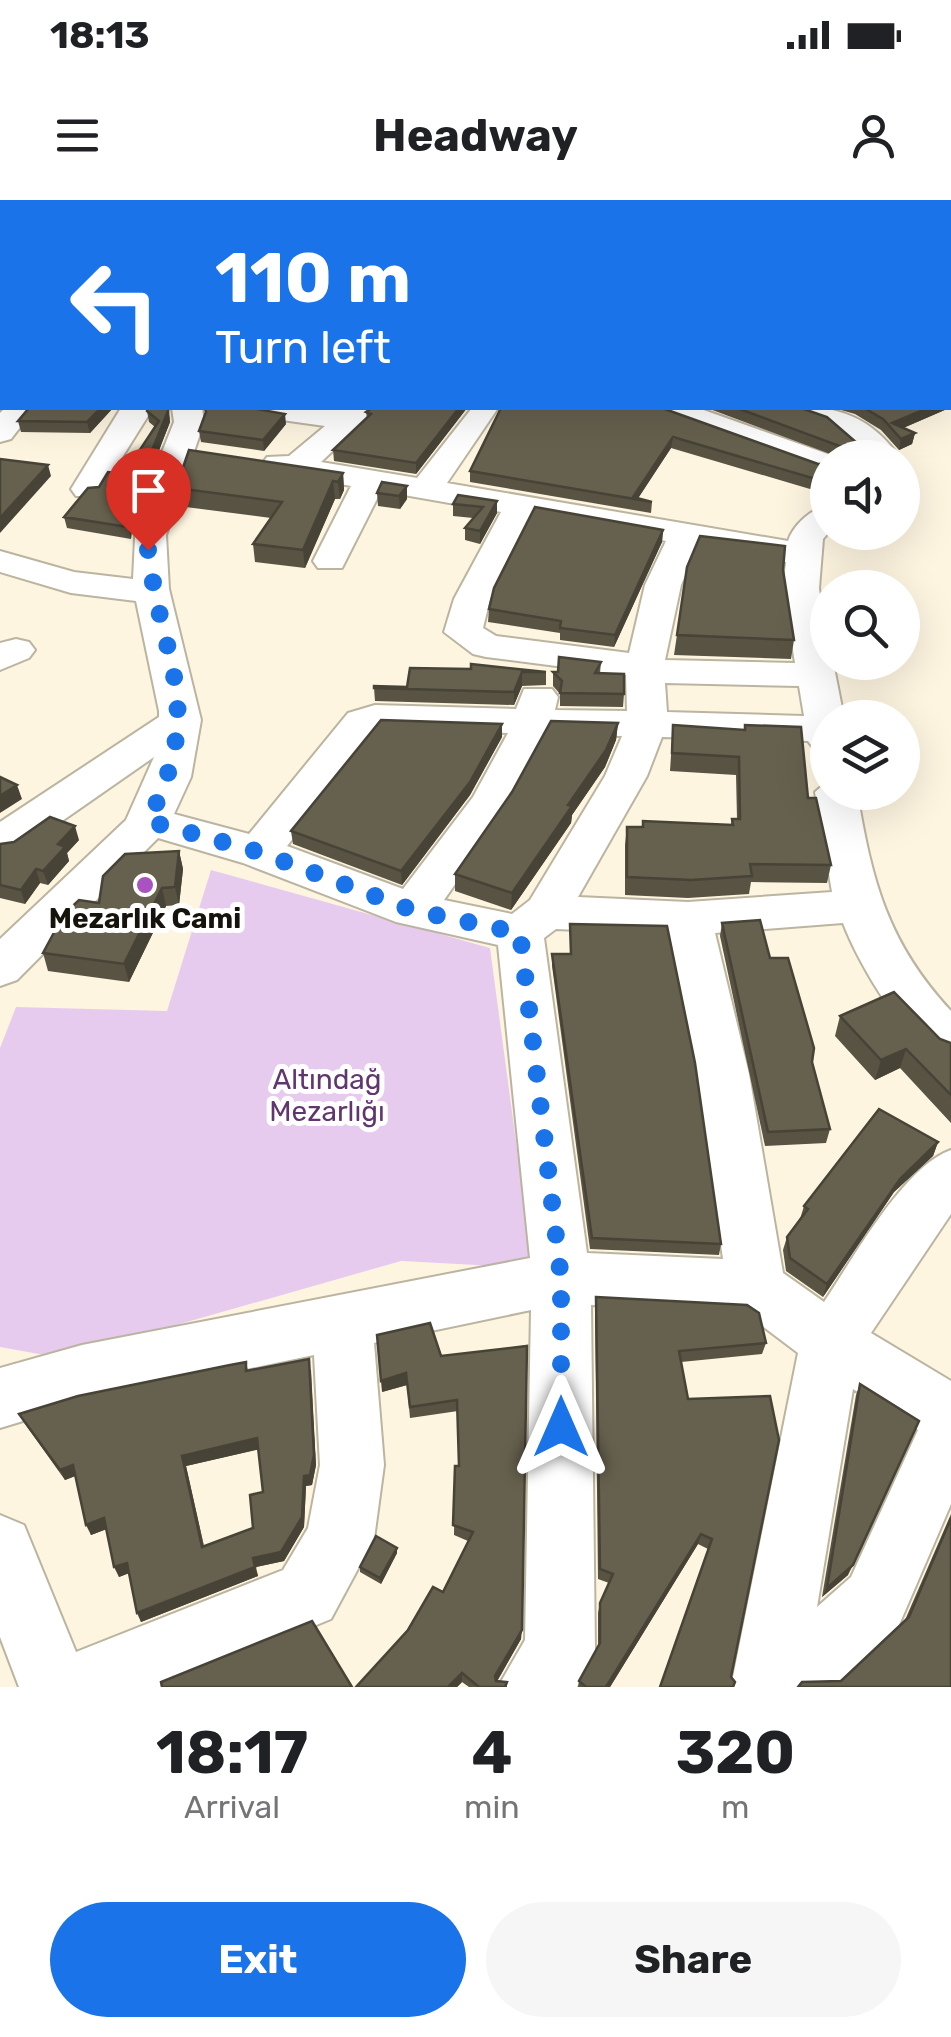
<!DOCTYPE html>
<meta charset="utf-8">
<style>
:root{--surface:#fff;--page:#f6f6f6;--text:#202124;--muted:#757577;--accent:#1a73e8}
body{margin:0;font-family:Rubik,sans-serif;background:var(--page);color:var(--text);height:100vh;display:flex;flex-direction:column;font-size:38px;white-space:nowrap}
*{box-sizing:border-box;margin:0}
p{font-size:32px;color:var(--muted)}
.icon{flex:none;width:55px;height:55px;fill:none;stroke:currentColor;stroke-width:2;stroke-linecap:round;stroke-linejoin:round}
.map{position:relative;height:1487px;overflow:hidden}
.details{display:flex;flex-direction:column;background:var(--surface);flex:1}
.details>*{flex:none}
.hud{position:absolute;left:0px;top:0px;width:952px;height:210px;box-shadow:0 10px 40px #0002;background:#1a73e8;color:#fff;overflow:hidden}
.tools{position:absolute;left:810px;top:240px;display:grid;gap:20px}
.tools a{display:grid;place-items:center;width:110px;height:110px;border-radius:50%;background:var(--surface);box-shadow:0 10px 40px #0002;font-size:50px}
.pin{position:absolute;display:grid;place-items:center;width:85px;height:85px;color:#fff;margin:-102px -42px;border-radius:50% 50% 50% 0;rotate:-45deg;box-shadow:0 0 10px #0007}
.pin .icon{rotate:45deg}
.me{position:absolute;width:110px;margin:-55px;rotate:0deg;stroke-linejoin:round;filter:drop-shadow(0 0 8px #0008)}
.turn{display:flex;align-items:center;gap:35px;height:210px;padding:0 50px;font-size:45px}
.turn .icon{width:130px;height:130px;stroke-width:2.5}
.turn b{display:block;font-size:70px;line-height:85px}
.eta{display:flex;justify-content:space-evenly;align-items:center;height:170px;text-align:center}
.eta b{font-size:60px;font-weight:700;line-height:70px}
.action{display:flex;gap:20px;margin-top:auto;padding:20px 50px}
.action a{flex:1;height:115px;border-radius:60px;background:var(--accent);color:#fff;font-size:40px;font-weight:700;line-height:115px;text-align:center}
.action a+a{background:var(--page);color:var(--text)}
.status{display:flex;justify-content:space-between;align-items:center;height:70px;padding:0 50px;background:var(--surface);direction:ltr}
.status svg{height:28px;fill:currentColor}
header{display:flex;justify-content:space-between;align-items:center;height:130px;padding:0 50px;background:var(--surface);font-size:45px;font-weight:700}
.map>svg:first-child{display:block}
.green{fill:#e7cbef}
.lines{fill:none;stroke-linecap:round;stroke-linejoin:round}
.minor-casing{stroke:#bbb4a0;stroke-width:4}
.minor{fill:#fff;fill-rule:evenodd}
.wall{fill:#585343;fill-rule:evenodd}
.shaded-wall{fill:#474337}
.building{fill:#66604e;stroke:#474337;stroke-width:2.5;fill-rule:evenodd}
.route{stroke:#1a73e8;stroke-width:18;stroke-dasharray:0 32.4}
.poi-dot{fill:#a953c2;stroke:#fff;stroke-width:4}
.labels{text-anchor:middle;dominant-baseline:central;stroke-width:10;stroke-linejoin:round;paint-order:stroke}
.poi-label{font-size:28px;font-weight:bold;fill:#15130c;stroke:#fff}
.park-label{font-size:28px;fill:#61356e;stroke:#fff}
</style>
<div class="status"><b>18:13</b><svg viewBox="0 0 49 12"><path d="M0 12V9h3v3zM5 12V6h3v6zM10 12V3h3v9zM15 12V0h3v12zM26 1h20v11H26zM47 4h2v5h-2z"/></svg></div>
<header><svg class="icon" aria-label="menu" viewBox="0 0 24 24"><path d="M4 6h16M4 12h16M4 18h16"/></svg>Headway<svg class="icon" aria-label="person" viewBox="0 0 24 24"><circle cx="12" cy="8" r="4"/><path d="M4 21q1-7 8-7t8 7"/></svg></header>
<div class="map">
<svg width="951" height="1487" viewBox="0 0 951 1487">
<rect width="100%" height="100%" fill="#fdf5e0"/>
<!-- green -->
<polygon class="green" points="211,670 490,748 533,1068 401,1061 61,1158 0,1147 0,848 16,807 167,811"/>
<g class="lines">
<defs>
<g id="minor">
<polygon points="320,0 345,0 346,2 321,2"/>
<polygon points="650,0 685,0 686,2 651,2"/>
<polygon points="951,57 951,74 950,75 950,58"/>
<polygon points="0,63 2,64 2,79 0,79"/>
<polygon points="5,208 35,208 11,239 0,242 0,213"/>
<polygon points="121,208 153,208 98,296 76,296 71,289"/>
<path d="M 172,208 L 202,208 L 204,222 L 166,335 L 169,389 L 201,520 L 191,577 L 174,614 L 249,634 L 348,513 L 375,505 L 516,509 L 524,489 L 552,489 L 558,497 L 555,510 L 627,511 L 626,475 L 486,457 L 473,454 L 444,432 L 454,399 L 501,312 L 381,291 L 342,368 L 318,368 L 313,361 L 351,286 L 267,271 L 262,264 L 267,257 L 289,256 L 325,226 L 260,217 L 249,214 L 245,208 L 378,208 L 321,262 L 417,278 L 472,208 L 498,208 L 447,283 L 788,341 C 793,325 811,309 828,305 L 829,332 L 823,339 L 819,388 L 828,462 L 833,462 L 844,518 L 828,518 L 828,552 L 814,549 L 808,541 L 662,537 L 647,576 L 578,697 L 688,702 L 832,692 L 815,592 L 828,581 L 828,592 L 857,592 C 872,682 888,743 951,811 L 951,864 C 908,850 859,765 843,723 L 715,733 L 749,874 L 783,1073 L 824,1102 C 853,1059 903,967 951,950 L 951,1014 L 871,1133 L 951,1181 L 951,1304 L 899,1425 L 833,1487 L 731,1487 L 798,1153 L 745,1113 L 591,1105 L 595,1451 L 577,1487 L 498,1487 L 525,1440 L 531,1110 L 374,1143 L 384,1265 L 374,1339 L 331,1419 L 166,1487 L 19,1487 L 0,1437 L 0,1315 L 24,1325 L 76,1452 L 283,1370 L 308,1328 L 320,1265 L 314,1155 L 82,1203 L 0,1228 L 0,1168 L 82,1145 L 530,1058 L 498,745 L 396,722 L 243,663 L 158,638 L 17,780 L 0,786 L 0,739 L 126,620 L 154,557 L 16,653 L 0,658 L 0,622 L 159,517 L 159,511 L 136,401 L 71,393 L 0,372 L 0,351 L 74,372 L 133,379 L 136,318 L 174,222 ZM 532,318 L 666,341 L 645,385 L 629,453 L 496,436 L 483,428 L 490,399 ZM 698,346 L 786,362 L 783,388 L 795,463 L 665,460 L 681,385 ZM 665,483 L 799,486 L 804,516 L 667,512 ZM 380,529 L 508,533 L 473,597 L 403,689 L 287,646 ZM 548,534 L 622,536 L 605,576 L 530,700 L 512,714 L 444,700 L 509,607 ZM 556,729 L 668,734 L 697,874 L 723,1059 L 587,1053 L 544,738 ZM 853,1189 L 918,1230 L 851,1377 L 817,1407 Z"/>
<polygon points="656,208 698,208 839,258 828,258 828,273 817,271 660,214"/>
<path d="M 794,208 C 839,205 873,219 900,258 L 865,258 L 827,225 L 798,214 Z"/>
<polygon points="16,439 29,442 35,450 29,458 0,470 0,443"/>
</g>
</defs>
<!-- minor casing -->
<use href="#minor" class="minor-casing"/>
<!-- minor -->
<use href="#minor" class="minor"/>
</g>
<!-- wall -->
<g class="wall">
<polygon points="388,0 623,0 627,2 394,2"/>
<polygon points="688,0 951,0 951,53 950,54 950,2 702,2"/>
<polygon points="29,208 113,208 90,233 21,232 18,221"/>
<polygon points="148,208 169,208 170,222 133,317 131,339 67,328 64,317 99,287 124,274 155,227 149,222 147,211"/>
<polygon points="467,208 416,274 334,261 333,250 367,218 366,212"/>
<polygon points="501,208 818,264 810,289 671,248 638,298 652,302 651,313 470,282 470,271"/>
<polygon points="707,208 801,208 874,258 833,255"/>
<polygon points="834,208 948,208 947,209 903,228 915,233 912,244 899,250 881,230 855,214"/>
<polygon points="206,213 286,224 264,251 201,242 199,231"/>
<polygon points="343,273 344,290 340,299 335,299 305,368 255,362 253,344 271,318 178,306 176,288"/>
<polygon points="382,282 407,299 400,309 378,306 377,293"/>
<polygon points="497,301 497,313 480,344 465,340 465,328 473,318 453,316 453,304"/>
<polygon points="663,330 662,342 614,447 560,440 560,433 488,422 489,409"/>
<polygon points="687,367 783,370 794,440 791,459 674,455"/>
<polygon points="601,462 600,473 624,494 623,507 560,506 560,494 553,486 553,472"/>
<polygon points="410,468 546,472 546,485 522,486 514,505 375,501 374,488 407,487"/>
<polygon points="618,523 616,540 605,567 572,615 571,623 511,710 455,691 455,674"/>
<polygon points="673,525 744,530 745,525 808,598 831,665 827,683 751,682 749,694 688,698 625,695 625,645 627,627 642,627 643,621 731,625 732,619 737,619 736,575 670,571"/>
<polygon points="502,537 470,595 402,685 293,644 291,631"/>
<polygon points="79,640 67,653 69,661 48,685 40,683 25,704 0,698 0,644"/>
<polygon points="179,651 183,669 179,705 166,706 129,782 48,771 43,753 99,703"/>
<polygon points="722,723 770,758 812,862 830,929 826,943 765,946 720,736"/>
<polygon points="570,724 721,1044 719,1055 590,1049 552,766 552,754 570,754"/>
<polygon points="840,816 940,839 951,843 951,923 900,868 875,880 835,836"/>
<polygon points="938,942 933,956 894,992 823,1097 786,1071 783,1050 787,1037 800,1019 804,1006"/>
<polygon points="596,1097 747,1105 759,1113 766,1143 762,1154 681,1162 688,1199 770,1196 779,1240 731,1477 735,1482 733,1487 660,1487 708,1349 698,1344 610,1487 578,1487 579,1481 598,1447 598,1413 600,1403 609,1383 598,1379 595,1109"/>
<polygon points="527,1146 521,1439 497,1481 507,1482 507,1487 469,1487 462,1482 457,1487 356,1487 443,1392 468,1341 454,1335 455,1266 459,1266 458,1211 410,1218 407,1185 382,1192 441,1156"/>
<path d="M 246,1162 L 248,1171 L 311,1170 L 316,1265 L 312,1285 L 306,1286 L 304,1327 L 284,1361 L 256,1367 L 258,1376 L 141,1422 L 129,1373 L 119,1377 L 107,1329 L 91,1335 L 75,1276 L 65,1280 L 25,1224 L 19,1214 ZM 259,1249 L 263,1292 L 253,1328 L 204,1346 L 186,1266 Z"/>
<polygon points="860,1184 848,1375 822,1397 856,1195"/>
<polygon points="951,1314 951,1487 841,1481 905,1420"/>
<polygon points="397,1348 397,1353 381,1384 360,1372 360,1367"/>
</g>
<!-- shaded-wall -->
<g class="shaded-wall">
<polygon points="260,0 275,0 269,2 254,2"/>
<polygon points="101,208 113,208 90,233 87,222"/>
<polygon points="168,208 170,222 133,317 131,339 128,327 130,305"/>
<polygon points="459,208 467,208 416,274 416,263"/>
<polygon points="928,208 948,208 947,209 894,232 892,223"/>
<polygon points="285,214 286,224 264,251 263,240"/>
<polygon points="915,233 912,244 899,250 901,239"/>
<polygon points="673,237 671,248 637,300 633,297"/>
<polygon points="875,251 874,258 859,258"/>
<polygon points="48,265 51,276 0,333 0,318"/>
<polygon points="828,271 828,282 810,289 812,278"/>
<polygon points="343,273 344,290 340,299 338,282"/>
<polygon points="333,281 335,299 305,368 303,350"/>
<polygon points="407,286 407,299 400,309 399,296"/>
<polygon points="497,301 497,313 480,344 480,331"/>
<polygon points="663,330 662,342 614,447 615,435"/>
<polygon points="522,472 522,486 514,505 514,492"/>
<polygon points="618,523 616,540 605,567 572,615 571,623 511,710 512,693"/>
<polygon points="502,524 502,537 470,595 402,685 401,671"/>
<polygon points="17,585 22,599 0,613 0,596"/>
<polygon points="75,626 79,640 67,653 69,661 48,685 43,671 58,644"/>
<polygon points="179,651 183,669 179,705 175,687"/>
<polygon points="36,669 40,683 25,704 21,690"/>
<polygon points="162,688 166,706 129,782 124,764"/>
<polygon points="906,849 900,868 875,880 881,860"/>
<polygon points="938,942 933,956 894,992 823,1097 827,1084 900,979"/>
<polygon points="309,1159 316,1265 312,1285 306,1286 304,1327 284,1361 256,1367 253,1358"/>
<polygon points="406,1173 407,1185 382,1192 381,1181"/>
<polygon points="257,1238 260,1249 186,1266 206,1356 182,1256"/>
<polygon points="73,1265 78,1275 65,1280 60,1270"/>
<polygon points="104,1318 109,1328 91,1335 86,1325"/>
<polygon points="701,1334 698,1344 610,1487 606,1487"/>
<polygon points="397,1348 397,1353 381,1384 380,1378"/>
<polygon points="127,1363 132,1372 119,1377 114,1367"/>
<polygon points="853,1365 848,1375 822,1397 827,1388"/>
<polygon points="255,1367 258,1376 141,1422 137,1413"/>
<polygon points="522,1430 521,1439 495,1485 495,1476"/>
<polygon points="462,1473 462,1482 457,1487 448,1487"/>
</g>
<!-- building -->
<g class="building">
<polygon points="0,0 260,0 254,2 2,2 2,43 0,42"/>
<polygon points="404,0 623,0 627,2 410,2"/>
<polygon points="727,0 951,0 951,48 950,49 950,2 741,2"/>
<polygon points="950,68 951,68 950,121"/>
<polygon points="2,89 2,194 0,195 0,90"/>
<polygon points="950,166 951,166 950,198"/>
<polygon points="29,208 101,208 87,222 18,221"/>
<polygon points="148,208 168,208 168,211 130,305 128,327 64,317 88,288 99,287 108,272 124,274 159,221 147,211"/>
<polygon points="205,208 251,208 285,214 263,240 199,231 206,212"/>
<polygon points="372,208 459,208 416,263 333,250 371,214 366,212"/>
<polygon points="501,208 662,208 818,264 828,264 828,271 812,278 673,237 633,297 652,302 470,271"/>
<polygon points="737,208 801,208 827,217 865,250 875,251 859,258 833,258 834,251 845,248"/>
<polygon points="864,208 928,208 892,223 915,233 901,239 883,219"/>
<polygon points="189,250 343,273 338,282 333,281 303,350 253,344 282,302 176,288"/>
<polygon points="0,259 48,265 0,318"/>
<polygon points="382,282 407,286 399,296 377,293"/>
<polygon points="458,295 497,301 480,331 465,328 483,307 453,304"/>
<polygon points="535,307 663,330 615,435 560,428 561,421 489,409 494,388"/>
<polygon points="700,336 785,346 783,370 794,440 677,435 687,367"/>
<polygon points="559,457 601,462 595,473 624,474 624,494 560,493 562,481 553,472 558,472"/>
<polygon points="471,464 546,472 522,472 514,492 374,488 374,486 407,487 410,468 471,469"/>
<polygon points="381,520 502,524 470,582 401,671 291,631"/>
<polygon points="551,521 618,523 606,550 568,605 572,606 512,693 455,674 512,592"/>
<polygon points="673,525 745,530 745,525 801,527 808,598 816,598 831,665 750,664 752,676 691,680 627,677 627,627 643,627 643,621 733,625 732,619 740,619 739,557 672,553"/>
<polygon points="0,577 17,585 0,596"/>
<polygon points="50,617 75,626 58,644 65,647 43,671 36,669 21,690 0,685 0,644 14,642"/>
<polygon points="179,651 175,687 162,688 124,764 43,753 64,714 79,700 99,703 103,676 125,654"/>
<polygon points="760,720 770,758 788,758 814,848 812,862 830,929 768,932 722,723"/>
<polygon points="570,724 667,726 695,863 721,1044 592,1038 552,754 571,754"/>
<polygon points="894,792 940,839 951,843 951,895 906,849 881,860 840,816"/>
<polygon points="879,909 938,942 900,979 827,1084 790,1058 787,1037 808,1009 804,1006"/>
<polygon points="596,1097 747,1105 759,1113 766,1143 679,1151 688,1199 770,1196 779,1240 731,1477 735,1482 733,1487 660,1487 712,1339 701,1334 606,1487 586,1487 579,1481 600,1443 600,1403 613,1374 600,1369"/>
<polygon points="430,1123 441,1156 527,1146 522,1430 495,1476 496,1481 507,1482 505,1487 479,1487 462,1473 448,1487 356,1487 408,1430 433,1387 443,1392 473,1332 453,1325 455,1266 459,1266 457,1200 410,1207 406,1173 381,1181 377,1135"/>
<path d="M 309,1159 L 314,1255 L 310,1275 L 304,1276 L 302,1317 L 281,1352 L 253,1358 L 255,1367 L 137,1413 L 127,1363 L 114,1367 L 104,1318 L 86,1325 L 73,1265 L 60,1270 L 19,1214 L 78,1196 L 230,1165 L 246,1162 L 246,1171 ZM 257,1238 L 263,1292 L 250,1295 L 253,1328 L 202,1347 L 182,1256 Z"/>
<polygon points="860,1184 919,1221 853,1365 827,1388"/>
<polygon points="951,1318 951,1487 798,1487 802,1482 841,1481 909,1417"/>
<polygon points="376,1336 397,1348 380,1378 360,1367"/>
<polygon points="312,1421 352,1487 162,1487 161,1482"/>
</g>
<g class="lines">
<!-- route -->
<path class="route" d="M 148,350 C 162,465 207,504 148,621 L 259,652 L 412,710 L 520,733 L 561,1078 L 561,1227"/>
</g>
<!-- markers -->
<circle class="poi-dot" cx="145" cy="685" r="10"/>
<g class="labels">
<!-- poi labels -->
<g class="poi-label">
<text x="145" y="718">Mezarlık Cami</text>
</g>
<!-- park labels -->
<g class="park-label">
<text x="327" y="879">Altındağ<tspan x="327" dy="32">Mezarlığı</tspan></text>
</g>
</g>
</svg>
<div class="tools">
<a><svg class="icon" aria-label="sound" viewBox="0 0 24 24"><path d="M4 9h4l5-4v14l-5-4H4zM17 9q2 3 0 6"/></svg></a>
<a><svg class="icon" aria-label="search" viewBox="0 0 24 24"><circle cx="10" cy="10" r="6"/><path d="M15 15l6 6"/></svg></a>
<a><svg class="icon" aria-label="layers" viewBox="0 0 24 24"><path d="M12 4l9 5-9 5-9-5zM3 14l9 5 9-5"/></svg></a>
</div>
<div class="pin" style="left:148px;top:350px;background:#d93025"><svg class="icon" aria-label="arrive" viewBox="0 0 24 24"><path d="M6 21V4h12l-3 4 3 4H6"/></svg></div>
<svg class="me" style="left:561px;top:1227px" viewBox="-20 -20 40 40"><path d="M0-17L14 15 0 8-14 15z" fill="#1a73e8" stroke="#fff" stroke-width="4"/></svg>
<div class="hud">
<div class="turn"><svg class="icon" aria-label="left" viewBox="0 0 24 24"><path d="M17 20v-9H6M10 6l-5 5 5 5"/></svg><div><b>110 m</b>Turn left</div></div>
</div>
</div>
<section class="details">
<div class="eta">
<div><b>18:17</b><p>Arrival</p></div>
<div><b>4</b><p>min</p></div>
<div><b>320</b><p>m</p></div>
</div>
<div class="action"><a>Exit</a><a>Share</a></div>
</section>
